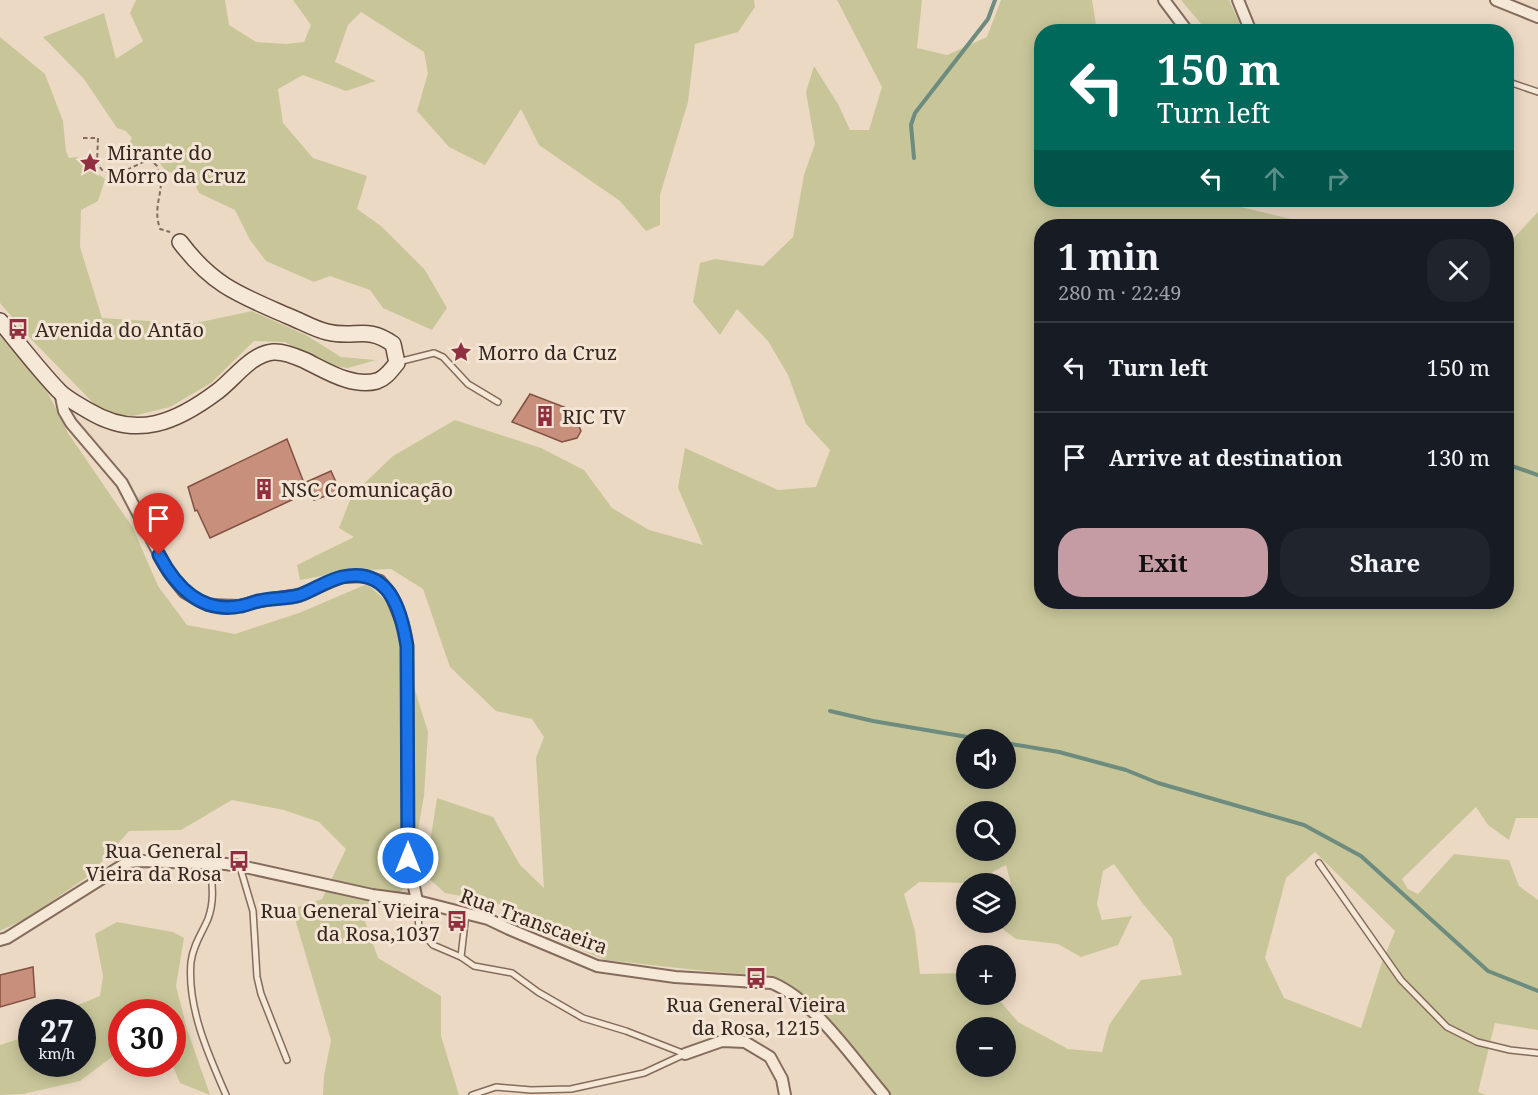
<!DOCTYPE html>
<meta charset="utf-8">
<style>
:root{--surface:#171b24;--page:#20242c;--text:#f1f3f6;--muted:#9ea1a6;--line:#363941;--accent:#c59ba4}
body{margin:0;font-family:"Noto Serif",serif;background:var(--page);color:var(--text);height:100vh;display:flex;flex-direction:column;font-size:22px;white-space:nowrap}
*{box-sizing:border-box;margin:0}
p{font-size:20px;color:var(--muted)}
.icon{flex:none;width:33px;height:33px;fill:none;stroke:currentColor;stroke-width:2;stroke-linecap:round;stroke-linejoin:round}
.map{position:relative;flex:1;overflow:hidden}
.side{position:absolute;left:1034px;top:219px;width:480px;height:390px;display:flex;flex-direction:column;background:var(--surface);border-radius:24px;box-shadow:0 3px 15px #0003}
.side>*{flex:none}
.guide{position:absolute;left:1034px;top:24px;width:480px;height:183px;border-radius:24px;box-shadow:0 3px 15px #0003;background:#00695c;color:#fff;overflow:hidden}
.buttons{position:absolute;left:956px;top:729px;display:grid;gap:12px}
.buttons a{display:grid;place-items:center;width:60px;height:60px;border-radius:50%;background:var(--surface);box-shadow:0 3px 15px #0003;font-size:30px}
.speed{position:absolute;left:18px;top:999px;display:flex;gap:12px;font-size:30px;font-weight:700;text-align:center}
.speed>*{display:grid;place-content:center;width:78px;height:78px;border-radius:50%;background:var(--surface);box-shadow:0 3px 15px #0003;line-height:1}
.speed small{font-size:15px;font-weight:400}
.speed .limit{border:9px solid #d22;background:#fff;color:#111}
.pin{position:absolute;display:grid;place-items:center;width:51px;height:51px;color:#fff;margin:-62px -26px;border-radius:50% 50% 50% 0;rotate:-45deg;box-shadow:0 0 6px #0007}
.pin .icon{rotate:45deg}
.me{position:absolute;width:66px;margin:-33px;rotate:0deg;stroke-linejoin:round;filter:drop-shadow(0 0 4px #0008)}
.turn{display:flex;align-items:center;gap:21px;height:126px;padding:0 24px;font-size:27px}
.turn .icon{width:78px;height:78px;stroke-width:2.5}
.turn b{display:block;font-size:42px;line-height:51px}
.lanes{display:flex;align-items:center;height:57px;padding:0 24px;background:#0003;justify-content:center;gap:30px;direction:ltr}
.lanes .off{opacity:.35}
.round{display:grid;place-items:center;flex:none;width:63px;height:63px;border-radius:24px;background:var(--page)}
.overview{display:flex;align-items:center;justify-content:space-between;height:102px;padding:0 24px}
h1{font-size:36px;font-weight:700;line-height:45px}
.cta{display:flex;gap:12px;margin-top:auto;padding:12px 24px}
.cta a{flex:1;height:69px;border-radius:24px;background:var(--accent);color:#111;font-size:24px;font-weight:700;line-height:69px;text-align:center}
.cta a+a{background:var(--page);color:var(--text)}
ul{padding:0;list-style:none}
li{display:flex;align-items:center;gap:18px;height:90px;padding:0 24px;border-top:2px solid var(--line)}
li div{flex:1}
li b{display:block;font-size:22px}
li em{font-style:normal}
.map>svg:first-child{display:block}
.green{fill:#c8c699;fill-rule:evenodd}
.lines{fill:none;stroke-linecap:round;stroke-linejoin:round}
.stream{stroke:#6d8c7f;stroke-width:4}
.building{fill:#c78f7c;stroke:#825143;stroke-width:1.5}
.lane-casing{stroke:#856b5c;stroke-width:8}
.street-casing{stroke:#856b5c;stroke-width:14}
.secondary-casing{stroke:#664c3f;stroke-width:18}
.path{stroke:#856b5c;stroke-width:2;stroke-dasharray:4.5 3;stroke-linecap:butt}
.lane{stroke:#f6e8d7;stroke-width:5}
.street{stroke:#f6e8d7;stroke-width:10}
.secondary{stroke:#f6e8d7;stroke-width:15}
.route-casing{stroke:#114b97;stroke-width:15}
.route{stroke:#1a73e8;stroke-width:10}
.labels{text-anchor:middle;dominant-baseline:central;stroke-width:6;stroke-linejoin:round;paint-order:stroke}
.poi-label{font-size:20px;fill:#35261f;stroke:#f3e4d3;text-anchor:start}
.street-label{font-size:20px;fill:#35261f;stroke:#f3e4d3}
</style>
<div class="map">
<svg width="1538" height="1095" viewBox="0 0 1538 1095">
<rect width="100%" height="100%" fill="#ebd9c4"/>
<!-- green -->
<g class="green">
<polygon points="136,0 225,0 229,25 256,42 286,44 304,42 311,25 293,0 754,0 755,7 738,32 695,44 688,102 660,195 660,225 646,231 620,201 539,145 521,109 485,165 449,147 417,111 428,73 424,52 361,12 348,25 335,62 376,81 346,91 303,75 278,89 283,123 313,158 367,176 357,209 381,226 425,270 447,308 432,330 383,308 370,290 330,276 314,282 266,261 250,240 235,210 199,193 194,182 165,170 159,162 151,158 134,162 128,145 132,138 126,131 117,128 84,79 43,37 104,13 116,59 143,41 130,13"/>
<path d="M 837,0 L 922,0 L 917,48 L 947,55 L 987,37 L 1001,0 L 1092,0 L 1097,31 L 1041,32 L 1041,200 L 1212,200 L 1295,220 L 1301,226 L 1256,226 L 1252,222 L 1224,222 L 1225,226 L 1041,226 L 1041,602 L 1506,602 L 1506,246 L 1538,212 L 1538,818 L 1516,818 L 1509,840 L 1488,825 L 1476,807 L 1402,879 L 1408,889 L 1418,894 L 1454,854 L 1509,860 L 1519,886 L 1538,900 L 1538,1030 L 1495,1023 L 1478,1092 L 1486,1095 L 887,1095 L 862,1069 L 818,1009 L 772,976 L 705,971 L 606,960 L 561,942 L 495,902 L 445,893 L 425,875 L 437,798 L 493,817 L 520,865 L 544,888 L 536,758 L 544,737 L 532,719 L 496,711 L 450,667 L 423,589 L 391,569 L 349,571 L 300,580 L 297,565 L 354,537 L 339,528 L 352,495 L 393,456 L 455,420 L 541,448 L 584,470 L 612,508 L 649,530 L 703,545 L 678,488 L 685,448 L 778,490 L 816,487 L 830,450 L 806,424 L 788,375 L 768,341 L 737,309 L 720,335 L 693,302 L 700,263 L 715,259 L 763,266 L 793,237 L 804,175 L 815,144 L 806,92 L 814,66 L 838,104 L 850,130 L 869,130 L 882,87 ZM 966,740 L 1005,740 L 1005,778 L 966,778 ZM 966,812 L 1005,812 L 1005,850 L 966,850 ZM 1315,852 L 1395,931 L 1381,965 L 1361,1028 L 1284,998 L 1265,958 L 1286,878 ZM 1114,864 L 1143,904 L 1172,938 L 1182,975 L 1141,980 L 1109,1025 L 1102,1052 L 1068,1049 L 1018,1022 L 995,995 L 966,994 L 966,973 L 920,974 L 915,931 L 904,894 L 919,882 L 971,883 L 1006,865 L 1011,884 L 1005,895 L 1005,922 L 995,923 L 1016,939 L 1058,944 L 1081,957 L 1118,945 L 1132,916 L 1102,920 L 1097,904 L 1103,871 ZM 966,1028 L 1005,1028 L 1005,1066 L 966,1066 Z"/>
<polygon points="1181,0 1229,0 1243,31 1207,31"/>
<polygon points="0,37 45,74 63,121 66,151 69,158 77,157 105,179 98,201 81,210 80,247 102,318 149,321 182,326 252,311 306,335 341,357 376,360 348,368 324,365 285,342 254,341 211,383 170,407 129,417 101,411 32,340 0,303"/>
<polygon points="0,336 48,393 68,433 133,528 158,586 187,625 235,634 299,613 367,584 394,608 402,649 428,732 424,796 408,887 362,912 378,958 441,996 441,1036 459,1095 323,1095 324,1076 331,1040 292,909 322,899 346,849 319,822 284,810 232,800 181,830 129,831 90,875 27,918 0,931"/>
<polygon points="117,922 173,932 184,938 176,986 187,1029 210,1095 180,1083 172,1064 172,1012 122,1012 121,1050 80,1081 23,1094 0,1095 0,1045 31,1035 32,1064 82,1064 82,1012 61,1012 100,996 103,976 95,934"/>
</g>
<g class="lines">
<!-- stream -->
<g class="stream">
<polyline points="914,158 911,125 915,113 988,19 995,0"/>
<polyline points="1506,464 1538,475"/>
<polyline points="830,711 873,721 985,740"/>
<polyline points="1005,743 1059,752 1126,770 1158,783 1304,825 1361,856 1488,971 1538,991"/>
</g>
</g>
<!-- building -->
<g class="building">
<polygon points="530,394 572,410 581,431 577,438 562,442 512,422"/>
<polygon points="287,439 304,483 331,471 340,491 314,500 309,492 210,538 197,510 195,511 188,487"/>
<polygon points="33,967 35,997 0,1007 0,975"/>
</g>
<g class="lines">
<defs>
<g id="lane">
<polyline points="1506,81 1538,92"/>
<polyline points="398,362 434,353 443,357 468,384 498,402"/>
<polyline points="1319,863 1401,980 1447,1027 1477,1042 1510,1050 1538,1053"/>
<path d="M 210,864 C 212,883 215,900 208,919 C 202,933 193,945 191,962 C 187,1007 208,1054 226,1095"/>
<polyline points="240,867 253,911 257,977 261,994 287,1060"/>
<polyline points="417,901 419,929 433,945 461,957"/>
<polyline points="466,913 461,957 474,966 512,973 538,992 583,1018 626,1031 685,1054"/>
<polyline points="472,1095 496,1087 531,1090 571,1089 644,1073 685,1054"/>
</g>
<g id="street">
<polyline points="1164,0 1188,32"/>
<polyline points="1238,0 1251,32"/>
<polyline points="1496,0 1538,17"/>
<polyline points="60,392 64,411 71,423 122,483 169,573 184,592 208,605 240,606 258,601 299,595 342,577 364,576 380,581 390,593 403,625 407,646 408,858 417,901"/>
<path d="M 0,940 L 7,938 L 128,862 L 141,861 L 226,864 L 245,867 L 372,895 L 417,901 L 488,919 L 509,929 L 597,966 L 675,977 L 772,983 C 814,1000 854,1060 884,1095"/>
<polyline points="685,1054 722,1041 745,1042 770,1057 782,1079 785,1095"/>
</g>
<path id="secondary" d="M 0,321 C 19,344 38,369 59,391 C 67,399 79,405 89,411 C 137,440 177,422 218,391 C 235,378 251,354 273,352 C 283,351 295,356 304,360 C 325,370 352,388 377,381 C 386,378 391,370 397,363 L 393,344 C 366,325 356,339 327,332 C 314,329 301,321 288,316 C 240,295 213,286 180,242"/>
</defs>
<!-- lane casing -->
<use href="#lane" class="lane-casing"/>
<!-- street casing -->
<use href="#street" class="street-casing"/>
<!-- secondary casing -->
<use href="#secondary" class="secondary-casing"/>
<!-- path -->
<path class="path" d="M 83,138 L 98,138 L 97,163 L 102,170 L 113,174 L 123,172 L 145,161 L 152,161 L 157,166 C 168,190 151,202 160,229 L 170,232"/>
<!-- lane -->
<use href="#lane" class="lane"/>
<!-- street -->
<use href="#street" class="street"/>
<!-- secondary -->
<use href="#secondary" class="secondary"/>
</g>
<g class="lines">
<defs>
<path id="route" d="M 159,555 C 176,587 201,614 241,606 C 247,605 253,602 259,601 C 272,598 287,599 300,595 C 314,590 328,580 342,577 C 389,567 401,609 407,646 L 408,858"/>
</defs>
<!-- route casing -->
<use href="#route" class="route-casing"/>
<!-- route -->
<use href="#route" class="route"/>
</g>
<!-- icons -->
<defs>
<symbol id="sight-bare" viewBox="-9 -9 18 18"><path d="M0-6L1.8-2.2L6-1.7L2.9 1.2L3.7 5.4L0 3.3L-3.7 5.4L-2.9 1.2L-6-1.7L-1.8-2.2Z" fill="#902f40" stroke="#f3e4d3" stroke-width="2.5" paint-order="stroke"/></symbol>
<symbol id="bus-bare" viewBox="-9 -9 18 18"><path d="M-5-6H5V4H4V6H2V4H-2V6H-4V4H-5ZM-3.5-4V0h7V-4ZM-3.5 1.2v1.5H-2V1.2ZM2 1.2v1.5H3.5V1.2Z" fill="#902f40" stroke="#f3e4d3" stroke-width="2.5" paint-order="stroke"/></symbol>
<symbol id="building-bare" viewBox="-9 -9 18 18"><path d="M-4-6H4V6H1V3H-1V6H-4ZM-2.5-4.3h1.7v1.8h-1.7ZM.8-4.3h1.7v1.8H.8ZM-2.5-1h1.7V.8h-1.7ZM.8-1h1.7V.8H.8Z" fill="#902f40" stroke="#f3e4d3" stroke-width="2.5" paint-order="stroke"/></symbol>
</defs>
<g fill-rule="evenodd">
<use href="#sight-bare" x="75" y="148" width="30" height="30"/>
<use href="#bus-bare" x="3" y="314" width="30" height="30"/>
<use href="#sight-bare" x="446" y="337" width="30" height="30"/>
<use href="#building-bare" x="530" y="401" width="30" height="30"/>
<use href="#building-bare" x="249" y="474" width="30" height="30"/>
<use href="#bus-bare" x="224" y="846" width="30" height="30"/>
<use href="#bus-bare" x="442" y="906" width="30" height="30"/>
<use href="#bus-bare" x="741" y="963" width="30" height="30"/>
</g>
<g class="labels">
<!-- poi labels -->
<g class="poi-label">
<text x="107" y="152">Mirante do<tspan x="107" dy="23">Morro da Cruz</tspan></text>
<text x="35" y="329">Avenida do Antão</text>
<text x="478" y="352">Morro da Cruz</text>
<text x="562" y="416">RIC TV</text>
<text x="281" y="489">NSC Comunicação</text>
<text x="222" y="850" text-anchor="end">Rua General<tspan x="222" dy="23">Vieira da Rosa</tspan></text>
<text x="440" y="910" text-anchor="end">Rua General Vieira<tspan x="440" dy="23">da Rosa,1037</tspan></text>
<text x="756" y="1004" text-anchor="middle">Rua General Vieira<tspan x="756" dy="23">da Rosa, 1215</tspan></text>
</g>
<!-- street labels -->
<g class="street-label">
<text transform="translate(534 921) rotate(20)">Rua Transcaeira</text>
</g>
</g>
</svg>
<div class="buttons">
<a><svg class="icon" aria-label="sound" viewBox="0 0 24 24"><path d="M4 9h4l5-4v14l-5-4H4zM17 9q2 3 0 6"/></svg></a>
<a><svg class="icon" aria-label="search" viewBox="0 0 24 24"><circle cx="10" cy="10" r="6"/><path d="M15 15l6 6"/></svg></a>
<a><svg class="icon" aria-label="layers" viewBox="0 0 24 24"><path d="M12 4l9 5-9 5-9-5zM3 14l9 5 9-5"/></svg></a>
<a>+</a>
<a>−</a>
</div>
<div class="speed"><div>27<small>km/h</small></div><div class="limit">30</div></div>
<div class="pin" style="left:159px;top:555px;background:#d93025"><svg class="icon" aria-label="arrive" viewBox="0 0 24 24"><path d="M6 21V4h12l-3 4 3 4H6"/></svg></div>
<svg class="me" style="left:408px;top:858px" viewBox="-20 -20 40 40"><circle r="17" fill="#1a73e8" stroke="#fff" stroke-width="3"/><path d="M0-11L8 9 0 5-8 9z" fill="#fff"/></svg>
<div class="guide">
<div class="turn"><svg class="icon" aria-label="left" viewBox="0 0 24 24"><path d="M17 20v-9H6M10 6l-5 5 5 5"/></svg><div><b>150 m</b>Turn left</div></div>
<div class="lanes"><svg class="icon" aria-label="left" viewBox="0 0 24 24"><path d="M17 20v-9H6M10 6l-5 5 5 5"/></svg><svg class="icon off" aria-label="ahead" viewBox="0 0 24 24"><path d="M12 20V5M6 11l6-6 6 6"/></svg><svg class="icon off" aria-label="right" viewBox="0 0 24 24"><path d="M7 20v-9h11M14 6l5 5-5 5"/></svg></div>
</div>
<section class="side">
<div class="overview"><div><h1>1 min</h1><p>280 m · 22:49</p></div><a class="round"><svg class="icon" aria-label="close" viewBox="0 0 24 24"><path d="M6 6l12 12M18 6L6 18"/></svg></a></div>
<ul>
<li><svg class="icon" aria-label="left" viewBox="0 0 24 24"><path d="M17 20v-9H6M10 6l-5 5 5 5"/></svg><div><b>Turn left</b></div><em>150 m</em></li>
<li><svg class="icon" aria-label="arrive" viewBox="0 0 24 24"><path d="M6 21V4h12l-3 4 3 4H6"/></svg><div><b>Arrive at destination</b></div><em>130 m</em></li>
</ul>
<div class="cta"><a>Exit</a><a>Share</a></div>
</section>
</div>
